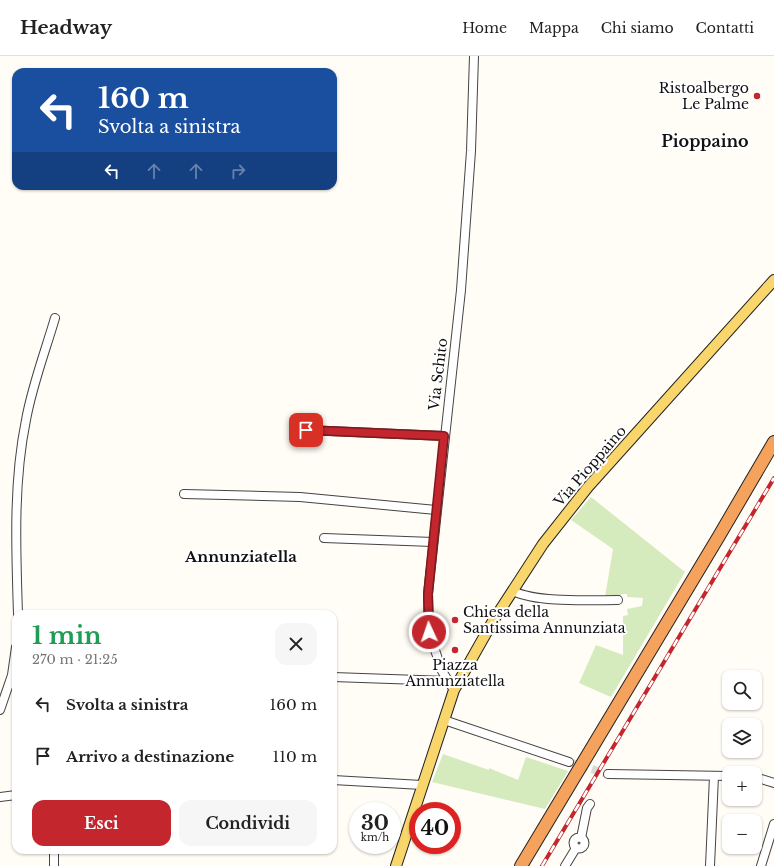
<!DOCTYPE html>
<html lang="it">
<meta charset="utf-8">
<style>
:root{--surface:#fff;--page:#f6f6f6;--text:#222;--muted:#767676;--line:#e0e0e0;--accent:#c4262e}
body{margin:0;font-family:"Libre Baskerville",serif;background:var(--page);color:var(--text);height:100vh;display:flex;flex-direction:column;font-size:15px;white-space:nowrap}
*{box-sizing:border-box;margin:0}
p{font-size:13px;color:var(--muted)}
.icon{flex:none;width:22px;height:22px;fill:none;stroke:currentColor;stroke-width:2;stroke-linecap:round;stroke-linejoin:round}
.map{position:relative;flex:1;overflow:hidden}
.sheet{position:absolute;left:12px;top:554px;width:325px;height:244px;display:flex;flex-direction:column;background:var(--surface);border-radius:12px;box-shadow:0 1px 3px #0004}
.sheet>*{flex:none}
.banner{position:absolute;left:12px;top:12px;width:325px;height:122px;border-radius:12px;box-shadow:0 1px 3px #0004;background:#1a4fa0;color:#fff;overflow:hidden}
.tools{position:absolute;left:722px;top:614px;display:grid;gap:8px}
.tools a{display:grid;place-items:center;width:40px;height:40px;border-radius:8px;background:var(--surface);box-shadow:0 1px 3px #0004;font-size:20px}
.speed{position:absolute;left:349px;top:746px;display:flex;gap:8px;font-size:20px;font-weight:700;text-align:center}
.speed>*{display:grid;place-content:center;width:52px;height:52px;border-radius:50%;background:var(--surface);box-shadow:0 1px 3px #0004;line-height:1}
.speed small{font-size:10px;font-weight:400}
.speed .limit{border:6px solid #d22;background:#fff;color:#111}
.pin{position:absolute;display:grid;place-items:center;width:34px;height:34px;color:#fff;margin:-17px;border-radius:8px;box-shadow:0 2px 6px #0006}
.me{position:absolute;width:44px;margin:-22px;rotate:357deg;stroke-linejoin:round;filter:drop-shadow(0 0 3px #0008)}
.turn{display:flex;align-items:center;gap:14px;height:84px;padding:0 20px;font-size:18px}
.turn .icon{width:52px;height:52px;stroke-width:2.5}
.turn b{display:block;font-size:28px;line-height:34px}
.lanes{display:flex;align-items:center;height:38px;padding:0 20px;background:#0003;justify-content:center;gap:20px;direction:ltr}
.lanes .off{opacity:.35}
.round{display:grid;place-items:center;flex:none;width:42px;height:42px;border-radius:12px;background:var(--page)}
.summary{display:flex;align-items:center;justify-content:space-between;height:68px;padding:0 20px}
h1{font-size:24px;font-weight:700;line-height:30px;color:#1e9e55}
.action{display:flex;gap:8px;margin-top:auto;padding:8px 20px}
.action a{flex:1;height:46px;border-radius:12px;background:var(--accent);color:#fff;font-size:16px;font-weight:700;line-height:46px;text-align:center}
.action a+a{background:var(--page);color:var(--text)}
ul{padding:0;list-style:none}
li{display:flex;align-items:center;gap:12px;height:52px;padding:0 20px}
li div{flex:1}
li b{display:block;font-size:15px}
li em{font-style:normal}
header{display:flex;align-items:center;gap:24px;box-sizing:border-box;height:56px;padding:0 20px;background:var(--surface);border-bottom:1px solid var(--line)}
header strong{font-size:19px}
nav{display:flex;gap:22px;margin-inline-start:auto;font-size:14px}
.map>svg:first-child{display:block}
.green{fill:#d5ebbd}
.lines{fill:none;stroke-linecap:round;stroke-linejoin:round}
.minor-tunnel{stroke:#dbdad3;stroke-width:8;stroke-dasharray:8 4;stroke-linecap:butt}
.minor-casing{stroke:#444;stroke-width:10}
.major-casing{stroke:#222;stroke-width:12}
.highway-casing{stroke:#222;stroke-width:14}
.minor{stroke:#fff;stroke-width:8}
.major{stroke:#f9d66b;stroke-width:10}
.highway{stroke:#f5a25d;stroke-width:12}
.rail-casing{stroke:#c4262e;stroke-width:4}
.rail{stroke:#fff;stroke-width:2.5;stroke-dasharray:8;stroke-linecap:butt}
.route-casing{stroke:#7f191e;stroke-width:10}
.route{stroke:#c4262e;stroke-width:7}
.poi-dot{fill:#c4262e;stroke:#fff;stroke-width:1.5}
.labels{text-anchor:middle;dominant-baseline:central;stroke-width:4;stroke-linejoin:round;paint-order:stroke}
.poi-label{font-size:14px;fill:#111;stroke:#fff;text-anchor:end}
.street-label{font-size:14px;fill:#111;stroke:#fff}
.neighbourhood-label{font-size:15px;font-weight:bold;fill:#111;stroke:#fff}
.quarter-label{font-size:16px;font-weight:bold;fill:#111;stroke:#fff}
</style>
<header>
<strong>Headway</strong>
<nav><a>Home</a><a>Mappa</a><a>Chi siamo</a><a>Contatti</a></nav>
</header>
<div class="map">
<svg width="774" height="810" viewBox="0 0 774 810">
<rect width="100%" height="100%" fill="#fffdf5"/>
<!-- green -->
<g class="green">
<polygon points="591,441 685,516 611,641 579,627 596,589 623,599 623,560 628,559 627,553 642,550 643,542 627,541 627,538 621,538 621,541 605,541 613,493 571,464"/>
<polygon points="443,698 489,714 489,712 518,724 526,701 568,715 545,753 432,726"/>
</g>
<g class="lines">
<!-- minor-tunnel -->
<polyline class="minor-tunnel" points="569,706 608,718"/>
<defs>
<g id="minor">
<polyline points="306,374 444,380"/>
<polyline points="184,438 300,441 436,454"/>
<polyline points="324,482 433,486"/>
<path d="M 513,535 C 537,547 591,544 618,544"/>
<path d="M 18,558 C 16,494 13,427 26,364 C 32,330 45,296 55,262"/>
<polyline points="333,621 448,625"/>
<polyline points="454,634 442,615 429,576 428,538 461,234 471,95 474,0"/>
<polyline points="0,654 12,619 16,591"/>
<polyline points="444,664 569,706"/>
<polyline points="608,718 729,720"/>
<polyline points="755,721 774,727"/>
<polyline points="333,724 422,729"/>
<polyline points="0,741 16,739"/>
<circle cx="579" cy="787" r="5.5"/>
<polyline points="581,782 587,752 590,748"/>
<polyline points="54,794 54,810"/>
<polyline points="565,810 576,792"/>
<polyline points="710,810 714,720"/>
<polyline points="761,810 774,768"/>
</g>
<polyline id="major" points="396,810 454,634 493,565 543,488 588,431 774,224"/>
<polyline id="highway" points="521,810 719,480 774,386"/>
</defs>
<!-- minor casing -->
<use href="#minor" class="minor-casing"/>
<!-- major casing -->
<use href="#major" class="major-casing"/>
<!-- highway casing -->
<use href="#highway" class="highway-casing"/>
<!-- minor -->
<use href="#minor" class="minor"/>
<!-- major -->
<use href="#major" class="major"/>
<!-- highway -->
<use href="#highway" class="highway"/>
<defs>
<polyline id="rail" points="542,810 774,422"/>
</defs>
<!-- rail casing -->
<use href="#rail" class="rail-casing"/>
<!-- rail -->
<use href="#rail" class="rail"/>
</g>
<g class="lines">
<defs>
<polyline id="route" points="306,374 444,380 428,538 429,576"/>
</defs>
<!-- route casing -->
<use href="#route" class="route-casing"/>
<!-- route -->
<use href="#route" class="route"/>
</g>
<!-- markers -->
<g class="poi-dot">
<circle cx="757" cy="40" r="4"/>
<circle cx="455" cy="564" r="4"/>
<circle cx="455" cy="594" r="4"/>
</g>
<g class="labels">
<!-- poi labels -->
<g class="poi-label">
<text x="749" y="32">Ristoalbergo<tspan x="749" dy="16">Le Palme</tspan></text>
<text x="463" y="556" text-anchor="start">Chiesa della<tspan x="463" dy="16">Santissima Annunziata</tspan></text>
<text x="455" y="609" text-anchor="middle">Piazza<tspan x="455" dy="16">Annunziatella</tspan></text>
</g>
<!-- street labels -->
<g class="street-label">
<text transform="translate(438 318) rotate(-83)">Via Schito</text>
<text transform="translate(590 410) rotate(-49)">Via Pioppaino</text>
</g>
<!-- neighbourhood labels -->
<g class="neighbourhood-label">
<text x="241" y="500">Annunziatella</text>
</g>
<!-- quarter labels -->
<g class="quarter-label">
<text x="705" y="85">Pioppaino</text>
</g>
</g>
</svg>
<div class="tools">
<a><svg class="icon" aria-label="search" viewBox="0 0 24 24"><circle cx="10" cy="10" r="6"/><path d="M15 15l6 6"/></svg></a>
<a><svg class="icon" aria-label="layers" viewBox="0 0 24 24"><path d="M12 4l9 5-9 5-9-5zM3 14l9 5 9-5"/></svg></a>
<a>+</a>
<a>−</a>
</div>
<div class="speed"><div>30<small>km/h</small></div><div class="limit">40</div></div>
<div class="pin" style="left:306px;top:374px;background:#d93025"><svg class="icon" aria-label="arrive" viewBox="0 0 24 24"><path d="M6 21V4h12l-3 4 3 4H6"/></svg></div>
<svg class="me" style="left:429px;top:576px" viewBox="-20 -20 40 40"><circle r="17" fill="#c4262e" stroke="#fff" stroke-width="3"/><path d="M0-11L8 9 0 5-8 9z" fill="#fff"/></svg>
<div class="banner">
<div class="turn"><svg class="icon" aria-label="left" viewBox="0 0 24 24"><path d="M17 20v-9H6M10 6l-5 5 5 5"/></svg><div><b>160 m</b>Svolta a sinistra</div></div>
<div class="lanes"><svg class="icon" aria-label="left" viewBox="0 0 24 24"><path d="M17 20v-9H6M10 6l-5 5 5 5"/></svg><svg class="icon off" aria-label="ahead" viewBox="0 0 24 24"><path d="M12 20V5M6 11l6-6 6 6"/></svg><svg class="icon off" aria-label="ahead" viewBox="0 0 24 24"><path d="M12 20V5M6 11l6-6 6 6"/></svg><svg class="icon off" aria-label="right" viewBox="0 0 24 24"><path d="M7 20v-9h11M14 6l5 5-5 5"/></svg></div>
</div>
<section class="sheet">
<div class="summary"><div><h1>1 min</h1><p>270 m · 21:25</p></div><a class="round"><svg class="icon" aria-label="close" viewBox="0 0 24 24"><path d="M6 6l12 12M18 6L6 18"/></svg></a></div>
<ul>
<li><svg class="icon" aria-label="left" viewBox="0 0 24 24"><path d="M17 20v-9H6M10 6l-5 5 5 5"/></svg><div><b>Svolta a sinistra</b></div><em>160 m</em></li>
<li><svg class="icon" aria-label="arrive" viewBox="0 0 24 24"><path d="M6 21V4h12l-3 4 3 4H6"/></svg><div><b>Arrivo a destinazione</b></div><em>110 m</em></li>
</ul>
<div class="action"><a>Esci</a><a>Condividi</a></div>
</section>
</div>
